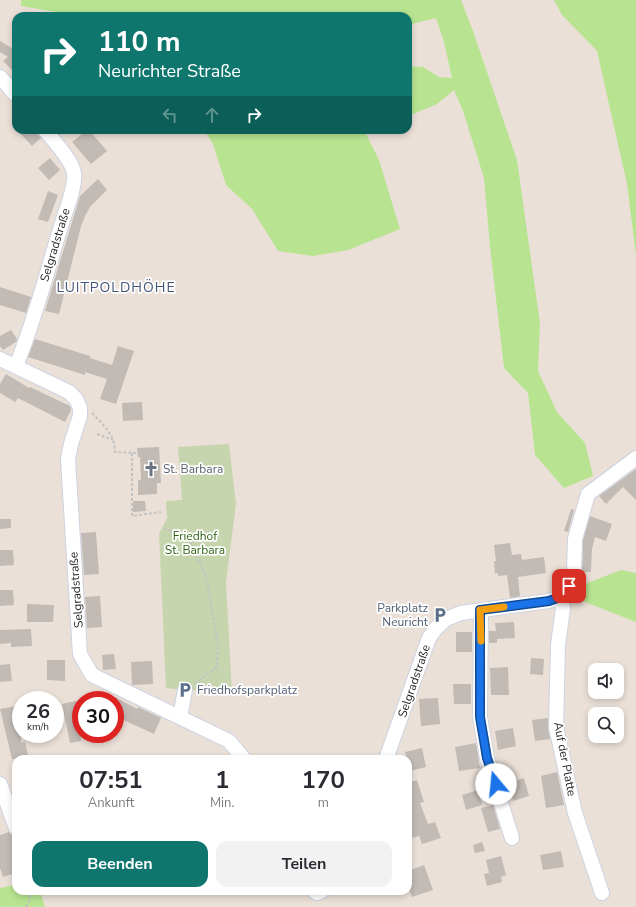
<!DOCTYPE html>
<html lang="de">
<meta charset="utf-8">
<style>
:root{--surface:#fff;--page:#f2f2f3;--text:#2b2b33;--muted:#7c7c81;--accent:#0f766e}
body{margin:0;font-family:"Nunito Sans",sans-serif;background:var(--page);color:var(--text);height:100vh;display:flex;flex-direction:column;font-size:15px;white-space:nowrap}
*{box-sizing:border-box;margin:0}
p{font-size:13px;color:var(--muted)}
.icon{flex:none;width:22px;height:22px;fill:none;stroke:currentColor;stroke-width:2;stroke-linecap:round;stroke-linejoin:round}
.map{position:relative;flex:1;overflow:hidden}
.drawer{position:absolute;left:12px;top:755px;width:400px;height:140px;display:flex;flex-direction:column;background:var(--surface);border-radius:12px;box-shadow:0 2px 6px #0003}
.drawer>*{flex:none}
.guide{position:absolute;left:12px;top:12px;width:400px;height:122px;border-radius:12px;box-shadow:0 2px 6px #0003;background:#0f766e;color:#fff;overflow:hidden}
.controls{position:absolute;left:588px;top:663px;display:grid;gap:8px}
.controls a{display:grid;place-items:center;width:36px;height:36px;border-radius:8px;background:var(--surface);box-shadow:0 2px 6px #0003;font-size:20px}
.speed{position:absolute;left:12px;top:691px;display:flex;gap:8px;font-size:20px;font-weight:700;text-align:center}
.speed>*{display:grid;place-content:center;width:52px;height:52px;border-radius:50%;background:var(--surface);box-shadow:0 2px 6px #0003;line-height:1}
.speed small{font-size:10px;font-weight:400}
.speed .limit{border:6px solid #d22;background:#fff;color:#111}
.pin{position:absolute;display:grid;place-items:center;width:34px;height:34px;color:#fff;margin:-17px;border-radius:8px;box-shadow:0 2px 6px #0006}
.me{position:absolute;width:44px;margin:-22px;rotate:343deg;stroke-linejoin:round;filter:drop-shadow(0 0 3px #0008)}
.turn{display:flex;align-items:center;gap:14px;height:84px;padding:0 20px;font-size:18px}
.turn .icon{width:52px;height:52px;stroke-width:2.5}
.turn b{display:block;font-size:28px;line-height:34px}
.lanes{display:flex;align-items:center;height:38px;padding:0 20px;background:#0003;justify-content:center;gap:20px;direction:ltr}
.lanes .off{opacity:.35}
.eta{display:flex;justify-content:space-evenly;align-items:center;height:68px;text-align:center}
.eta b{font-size:24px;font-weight:700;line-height:28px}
.primary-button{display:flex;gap:8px;margin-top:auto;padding:8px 20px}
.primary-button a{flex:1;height:46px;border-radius:12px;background:var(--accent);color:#fff;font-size:16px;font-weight:700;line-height:46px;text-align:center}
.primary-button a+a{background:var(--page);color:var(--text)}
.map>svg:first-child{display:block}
.green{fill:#b8e491}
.cemetery{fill:#c6d5ae}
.building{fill:#c2bab5}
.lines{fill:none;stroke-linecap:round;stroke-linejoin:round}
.minor-casing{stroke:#cdd3e1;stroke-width:16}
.path{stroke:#c3c3c3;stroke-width:2;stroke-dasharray:3 2;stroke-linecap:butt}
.minor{stroke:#fff;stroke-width:14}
.route-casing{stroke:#114b97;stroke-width:10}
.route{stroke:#1a73e8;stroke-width:7}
.slow{stroke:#f59e0b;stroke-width:7}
.labels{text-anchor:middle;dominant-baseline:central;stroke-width:3.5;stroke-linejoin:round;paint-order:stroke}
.street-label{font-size:12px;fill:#272727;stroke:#fff}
.worship-label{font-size:12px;fill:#5b616d;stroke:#fff;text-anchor:start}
.park-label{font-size:12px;fill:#316516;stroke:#fff}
.service-label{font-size:12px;fill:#4e5e75;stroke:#fff;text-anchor:end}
.quarter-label{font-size:14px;letter-spacing:1px;fill:#465679;stroke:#fff}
</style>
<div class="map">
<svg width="636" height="907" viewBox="0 0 636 907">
<rect width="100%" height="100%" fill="#ebe0d7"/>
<!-- green -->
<g class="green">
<polygon points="21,0 461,0 473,31 517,160 540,323 538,371 557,412 585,443 593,476 564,488 535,455 528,393 504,368 490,247 484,178 463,111 454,90 437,104 411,115 408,112 408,66 423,67 439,77 452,78 444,42 436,18 408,25 408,16 80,16 21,6"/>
<polygon points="554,0 636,0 636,256 627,184 597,51 562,15"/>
<polygon points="204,130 364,130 379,160 400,229 348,250 313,256 278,251 252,209 226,185 213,144"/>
<polygon points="621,570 636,573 636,622 585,602 577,587"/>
<polygon points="16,885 16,891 40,891 45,907 0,907 0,888"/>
</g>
<!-- cemetery -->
<polygon class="cemetery" points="229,444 236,504 226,583 232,692 185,690 166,688 159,534 167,518 166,501 182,500 178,447"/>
<!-- building -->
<g class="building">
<polygon points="0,41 15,50 16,48 16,74 3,61 8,57 0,52"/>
<polygon points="17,130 37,130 38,135 41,138 32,146"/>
<polygon points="87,130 89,130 107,151 91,164 72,142"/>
<polygon points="50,158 60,170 49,180 38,168"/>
<polygon points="98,179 107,190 90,207 85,216 81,226 59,314 45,311 80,196"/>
<polygon points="48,191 58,195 48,222 38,219"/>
<polygon points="0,287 31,297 26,313 0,305"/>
<polygon points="11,330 17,339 16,342 3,350 0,346 0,336"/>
<polygon points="35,339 90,356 90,358 112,365 118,346 134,351 116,404 100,399 107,379 85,372 85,375 28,357"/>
<polygon points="6,374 29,388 30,387 70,406 71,410 65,422 18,398 15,402 0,393 0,384"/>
<polygon points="142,402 143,420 123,421 122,403"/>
<polygon points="159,447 161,483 157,483 157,494 138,495 138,480 141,480 140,457 138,457 137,448"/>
<polygon points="636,469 636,500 623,487 606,504 599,496"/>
<polygon points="133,501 145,501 146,511 133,512"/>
<polygon points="571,509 574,510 568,532 564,531"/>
<polygon points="590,516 612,524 606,541 595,537 592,549 591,572 582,572 583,540"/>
<polygon points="0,519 11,519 11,528 0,529"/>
<polygon points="96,532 99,574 84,575 81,533"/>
<polygon points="510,543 512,555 521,554 522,560 544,557 546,573 518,577 520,596 510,598 507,575 498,576 498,573 495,574 494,561 496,561 494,545"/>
<polygon points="0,550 13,550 14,565 0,566"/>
<polygon points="0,590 13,590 14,605 0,606"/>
<polygon points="100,596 102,627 87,628 85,597"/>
<polygon points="27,604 54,605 53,622 27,622"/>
<polygon points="514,622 515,638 497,639 497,643 489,643 489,631 496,631 495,623"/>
<polygon points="31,629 32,646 11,647 11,643 0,644 0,630"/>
<rect x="456" y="632" width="16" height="20"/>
<polygon points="114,654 116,669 103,670 102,655"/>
<polygon points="531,658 544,659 543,675 530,674"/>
<polygon points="47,660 65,660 65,681 47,680"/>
<polygon points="152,661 153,684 132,685 131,662"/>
<polygon points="10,664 12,681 0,682 0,665"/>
<polygon points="508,667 509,695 491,695 490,668"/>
<polygon points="453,684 471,684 471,704 454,704"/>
<polygon points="115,697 137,709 138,707 161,718 154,734 115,716"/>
<polygon points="438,698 440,724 421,726 419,699"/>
<polygon points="80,700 81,706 81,741 70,743 62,704"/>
<polygon points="16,706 21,728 21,743 25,742 29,759 12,759 0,709"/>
<polygon points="548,718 548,729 550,739 535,741 532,720"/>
<polygon points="513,728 516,746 498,750 495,731"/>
<polygon points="476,743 480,768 459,771 455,747"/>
<polygon points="422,748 426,767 410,771 408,759 407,759 405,752"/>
<polygon points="557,772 564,805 546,808 541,776"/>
<polygon points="524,778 529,796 513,801 508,783"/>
<polygon points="417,780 424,802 420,803 428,824 435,822 441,838 422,844 419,836 413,838 408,824 408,783"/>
<polygon points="478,790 482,805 466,810 462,795"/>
<polygon points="493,805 500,829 488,832 481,808"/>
<polygon points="9,832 12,835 16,846 16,873 3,877 0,868 0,835"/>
<polygon points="482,842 485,851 475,853 473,845"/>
<polygon points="561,851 564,867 543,870 540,855"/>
<polygon points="501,856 506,875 501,877 502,882 487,886 484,874 489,873 486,860"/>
<polygon points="424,865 433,890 412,897 408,886 408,871"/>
</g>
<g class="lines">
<defs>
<g id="minor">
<polyline points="0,77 16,95"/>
<polyline points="0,359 69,392 76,399 80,408 80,416 71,444 68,459 80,654 92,675 229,741 244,759"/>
<path d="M 16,366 C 35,320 47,271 62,223 C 66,209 76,187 74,173 C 72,160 53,140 45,130"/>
<polyline points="560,597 563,608 558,645 556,727 575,813 602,893"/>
<polyline points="481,610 480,717 487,758 512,838"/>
<polyline points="180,717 185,690"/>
<polyline points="386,759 429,638 436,628 446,619 461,613 511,606 549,601 560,597 565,592 569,586 574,572 575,539 588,494 636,458"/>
<polyline points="0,784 16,828"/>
<polyline points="314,891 317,893 322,891"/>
</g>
</defs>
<!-- minor casing -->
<use href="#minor" class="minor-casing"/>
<!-- path -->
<g class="path">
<path d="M 92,413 C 103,425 115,434 115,452 L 137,453"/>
<polyline points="97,434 113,440"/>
<polyline points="132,453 132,516 161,512"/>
<polyline points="164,528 188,538 201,564 208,585 218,646 217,667 194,684"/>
<polyline points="26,907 29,901 31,891"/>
</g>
<!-- minor -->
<use href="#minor" class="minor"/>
</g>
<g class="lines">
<defs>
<polyline id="route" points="496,784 487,758 480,717 480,610 549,601 560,597 565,592 569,586"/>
</defs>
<!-- route casing -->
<use href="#route" class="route-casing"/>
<!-- route -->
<use href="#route" class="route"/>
<!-- slow -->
<polyline class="slow" points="481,641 480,610 504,607"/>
</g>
<!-- icons -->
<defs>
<symbol id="church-bare" viewBox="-9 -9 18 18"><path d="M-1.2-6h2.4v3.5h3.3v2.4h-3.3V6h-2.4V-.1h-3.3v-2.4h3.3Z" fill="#6b7280" stroke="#fff" stroke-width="2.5" paint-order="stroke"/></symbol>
<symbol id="parking-bare" viewBox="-9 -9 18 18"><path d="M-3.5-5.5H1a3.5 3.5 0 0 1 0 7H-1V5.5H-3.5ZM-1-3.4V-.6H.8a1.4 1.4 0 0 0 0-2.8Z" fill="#5c6f8a" stroke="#fff" stroke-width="2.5" paint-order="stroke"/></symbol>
</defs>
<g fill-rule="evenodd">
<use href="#church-bare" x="140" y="458" width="22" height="22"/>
<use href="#parking-bare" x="429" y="604" width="22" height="22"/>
<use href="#parking-bare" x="174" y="679" width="22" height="22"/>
</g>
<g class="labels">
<!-- street labels -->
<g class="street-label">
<text transform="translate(55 245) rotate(-73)">Selgradstraße</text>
<text transform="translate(76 590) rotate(-94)">Selgradstraße</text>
<text transform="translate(414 681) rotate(-71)">Selgradstraße</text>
<text transform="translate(565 759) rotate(79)">Auf der Platte</text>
</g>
<!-- worship labels -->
<g class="worship-label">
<text x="163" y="469">St. Barbara</text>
</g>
<!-- park labels -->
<g class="park-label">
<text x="195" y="536">Friedhof<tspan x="195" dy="14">St. Barbara</tspan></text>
</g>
<!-- service labels -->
<g class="service-label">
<text x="428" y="608">Parkplatz<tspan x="428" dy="14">Neuricht</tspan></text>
<text x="197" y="690" text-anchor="start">Friedhofsparkplatz</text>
</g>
<!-- quarter labels -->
<g class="quarter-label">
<text x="116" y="287">LUITPOLDHÖHE</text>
</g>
</g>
</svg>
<div class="controls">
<a><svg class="icon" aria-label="sound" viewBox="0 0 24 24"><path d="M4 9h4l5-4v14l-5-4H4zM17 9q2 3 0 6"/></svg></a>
<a><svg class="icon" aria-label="search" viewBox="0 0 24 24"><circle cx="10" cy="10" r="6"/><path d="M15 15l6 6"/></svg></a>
</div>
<div class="speed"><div>26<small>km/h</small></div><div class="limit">30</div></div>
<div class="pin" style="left:569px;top:586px;background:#d93025"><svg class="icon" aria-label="arrive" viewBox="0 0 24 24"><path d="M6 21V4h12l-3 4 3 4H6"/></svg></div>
<svg class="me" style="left:496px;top:784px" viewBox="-20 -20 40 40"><circle r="19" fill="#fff"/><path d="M0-13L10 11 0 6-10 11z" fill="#1a73e8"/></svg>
<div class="guide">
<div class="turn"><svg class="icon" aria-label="right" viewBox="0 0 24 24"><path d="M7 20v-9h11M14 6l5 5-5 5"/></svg><div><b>110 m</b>Neurichter Straße</div></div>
<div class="lanes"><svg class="icon off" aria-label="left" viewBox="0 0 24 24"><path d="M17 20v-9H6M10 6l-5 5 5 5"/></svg><svg class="icon off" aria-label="ahead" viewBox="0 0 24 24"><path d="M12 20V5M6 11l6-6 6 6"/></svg><svg class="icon" aria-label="right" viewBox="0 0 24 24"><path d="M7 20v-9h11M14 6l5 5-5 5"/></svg></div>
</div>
<section class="drawer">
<div class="eta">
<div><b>07:51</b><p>Ankunft</p></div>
<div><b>1</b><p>Min.</p></div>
<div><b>170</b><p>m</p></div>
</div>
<div class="primary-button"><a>Beenden</a><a>Teilen</a></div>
</section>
</div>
